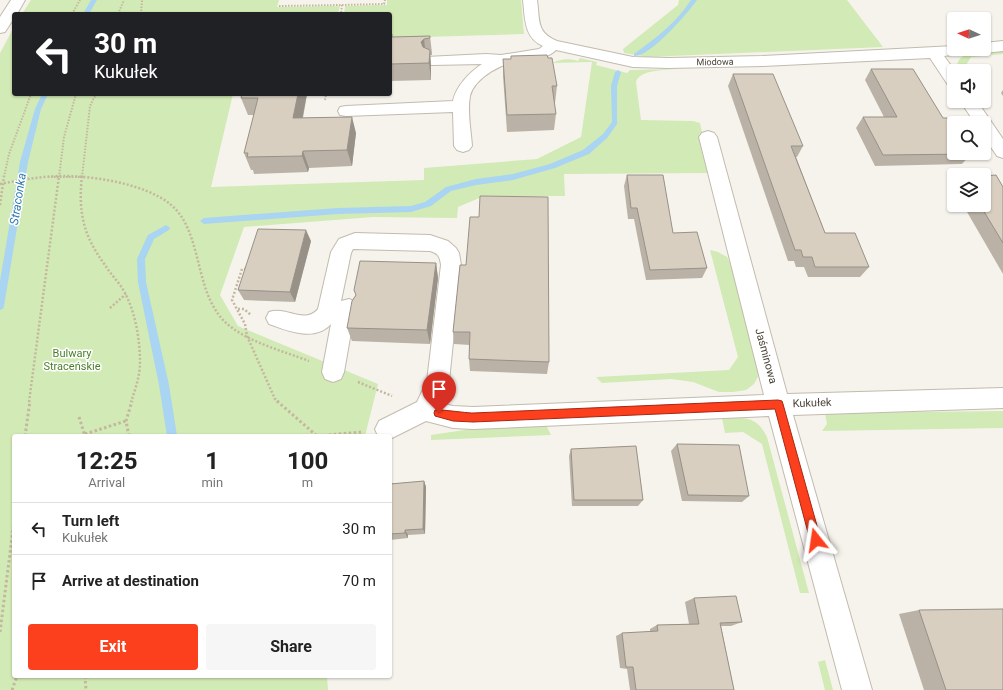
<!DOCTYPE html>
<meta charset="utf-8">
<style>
:root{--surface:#fff;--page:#f6f6f6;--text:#222;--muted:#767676;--line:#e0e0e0;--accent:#fc3f1d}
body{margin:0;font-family:Roboto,sans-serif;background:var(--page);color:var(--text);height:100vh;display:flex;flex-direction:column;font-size:15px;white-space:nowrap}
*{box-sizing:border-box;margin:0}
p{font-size:13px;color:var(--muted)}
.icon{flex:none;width:22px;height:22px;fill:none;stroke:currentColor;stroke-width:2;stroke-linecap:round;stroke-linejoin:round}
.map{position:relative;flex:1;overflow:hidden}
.sheet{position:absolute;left:12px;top:434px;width:380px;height:244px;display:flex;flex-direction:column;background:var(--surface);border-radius:4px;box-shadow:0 1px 3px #0004}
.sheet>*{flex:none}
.banner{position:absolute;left:12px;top:12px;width:380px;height:84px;border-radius:4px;box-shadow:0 1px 3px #0004;background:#202124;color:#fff;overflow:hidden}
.needle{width:26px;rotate:274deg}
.buttons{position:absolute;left:947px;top:12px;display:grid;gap:8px}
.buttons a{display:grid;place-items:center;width:44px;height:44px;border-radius:4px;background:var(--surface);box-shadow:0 1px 3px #0004;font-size:20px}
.pin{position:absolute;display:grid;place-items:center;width:34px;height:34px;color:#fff;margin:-41px -17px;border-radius:50% 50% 50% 0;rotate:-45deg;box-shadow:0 0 4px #0007}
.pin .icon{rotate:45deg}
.me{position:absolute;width:44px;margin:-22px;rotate:345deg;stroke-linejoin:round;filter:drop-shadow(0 0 3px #0008)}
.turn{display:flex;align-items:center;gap:14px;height:84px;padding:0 16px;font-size:18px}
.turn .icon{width:52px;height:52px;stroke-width:2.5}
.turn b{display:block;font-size:28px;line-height:34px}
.eta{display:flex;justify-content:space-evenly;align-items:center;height:68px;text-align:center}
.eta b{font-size:24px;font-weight:700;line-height:28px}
.button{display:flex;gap:8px;margin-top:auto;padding:8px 16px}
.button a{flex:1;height:46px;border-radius:4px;background:var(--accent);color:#fff;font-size:16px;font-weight:700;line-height:46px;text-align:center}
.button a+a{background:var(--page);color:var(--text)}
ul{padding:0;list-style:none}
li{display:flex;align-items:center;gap:12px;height:52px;padding:0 16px;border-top:1px solid var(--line)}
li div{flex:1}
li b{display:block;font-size:15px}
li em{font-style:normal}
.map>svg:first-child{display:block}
.green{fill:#d2eab5}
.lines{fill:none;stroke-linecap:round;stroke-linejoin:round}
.stream{fill:#a9d4f2;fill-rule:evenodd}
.minor-casing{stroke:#c2bbae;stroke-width:2}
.path-far2{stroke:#c4b79f;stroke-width:2;stroke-dasharray:1.5 1.5;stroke-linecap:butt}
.path-far1{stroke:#c4b79f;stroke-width:2.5;stroke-dasharray:2 2;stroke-linecap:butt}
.path{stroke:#c4b79f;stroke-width:3;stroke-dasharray:2.5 2.5;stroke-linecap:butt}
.minor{fill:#fff;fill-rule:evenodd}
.wall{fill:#bab2a6}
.shaded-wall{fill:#979187}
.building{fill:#d8cfc1;stroke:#979187}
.route{fill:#fc3f1d;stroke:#a42913}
.labels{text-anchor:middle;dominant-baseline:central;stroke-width:3;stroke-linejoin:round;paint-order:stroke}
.far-street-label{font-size:9px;fill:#4b4439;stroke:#fff}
.park-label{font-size:11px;fill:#4a7f2a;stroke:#fff}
.street-label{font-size:11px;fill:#4b4439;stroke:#fff}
.water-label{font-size:12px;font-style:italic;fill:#2e7ab2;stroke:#fff}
</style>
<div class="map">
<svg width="1003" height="690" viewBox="0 0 1003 690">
<rect width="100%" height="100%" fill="#f6f3ec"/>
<!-- green -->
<g class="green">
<polygon points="31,0 279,0 277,7 340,6 338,14 22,14"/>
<polygon points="387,0 521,0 524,34 390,38 390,14 344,14 345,6 387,5"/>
<polygon points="679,0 847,0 883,47 648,57 624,53 623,49 678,5"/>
<path d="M 14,27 L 14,94 L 233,94 L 211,187 L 424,180 L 424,168 L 537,159 L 581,137 L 592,62 L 552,63 C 560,59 569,58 578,61 L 580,58 L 597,62 L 596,65 L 627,73 L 630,70 L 675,69 C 663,71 640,69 636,82 L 641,120 L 693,121 L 700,123 L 711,173 L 564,174 L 565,196 L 484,196 L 458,207 L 457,218 L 373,217 L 244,227 L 220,295 L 238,326 L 378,384 L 365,436 L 14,436 L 14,676 L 327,676 L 328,690 L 0,690 L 0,53 Z"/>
<path d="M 1003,51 L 1003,54 L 971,57 L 963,70 L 957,66 C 959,48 989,52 1003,51 Z"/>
<polygon points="710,250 718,252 727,257 737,279 757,356 759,375 754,384 746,390 733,392 719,392 693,382 671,379 602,383 596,377 729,370 738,357"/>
<polygon points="1003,411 1003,428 822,431 827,424 825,413"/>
<path d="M 722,418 C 744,418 756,415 767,437 L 809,593 L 800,593 L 762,444 L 743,432 L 725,433 Z"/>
<polygon points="505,424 546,425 551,435 431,440 431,435"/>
<polygon points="825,660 833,690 825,690 818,662"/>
</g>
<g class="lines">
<!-- stream -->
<g class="stream">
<polygon points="91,0 97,0 89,14 83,14"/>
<path d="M 691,0 L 697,0 C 688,13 649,58 634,56 L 634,54 C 656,38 676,23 691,0 Z"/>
<polygon points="618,70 621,72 617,86 617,124 607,138 589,154 555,168 513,180 476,185 451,191 431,206 411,212 338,214 204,224 200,221 204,218 338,208 411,206 425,202 446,187 476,179 513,174 550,164 583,150 603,134 612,122 611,86 615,72"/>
<polygon points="42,94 48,94 41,109 28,162 4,306 3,309 0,310 0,281 20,162 35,109"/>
<polygon points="166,225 170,228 169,230 154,239 145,259 146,282 169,385 177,436 167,436 159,385 138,282 137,259 147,237 148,235"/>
</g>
<defs>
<g id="minor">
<polygon points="11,0 25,0 17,14 14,14 14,18 5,32 0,33 0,17"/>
<path d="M 523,0 L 537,0 C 540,21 536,32 557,41 L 633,57 L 669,58 L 763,56 L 954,46 L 954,49 L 984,49 L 984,43 L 1003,41 L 1003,51 L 984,53 L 978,50 L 976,52 L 944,56 L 955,71 L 954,86 L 948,85 L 930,58 L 763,66 L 669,68 L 633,67 L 556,50 C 547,59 534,59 521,61 C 504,62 475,77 470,96 C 467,112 471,130 472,146 L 469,150 L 463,152 L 457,150 L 454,146 L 453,112 L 346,116 L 340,115 L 338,111 L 340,107 L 346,106 L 453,101 C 456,86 470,72 482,64 L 432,65 L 426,63 L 424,60 L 426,57 L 486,54 L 501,55 L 539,49 L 543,46 C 524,38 525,18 523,0 Z"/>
<polygon points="960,101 977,101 1003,139 1003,158 997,156 984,137 984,123 975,123"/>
<path d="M 708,131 L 714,133 L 717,137 L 787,394 L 1003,388 L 1003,408 L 793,415 L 872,690 L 842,690 L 769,416 L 473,429 L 453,428 L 426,421 L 390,439 L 390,436 L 378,436 L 375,429 L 379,421 L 417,402 L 427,381 L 441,265 C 440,257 438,253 430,251 L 353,249 L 351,253 L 341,301 L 349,299 L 356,302 L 360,308 L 356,314 L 354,315 L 344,372 L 341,379 L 333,382 L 325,379 L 322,372 L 331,324 C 315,342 288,331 269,324 L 266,318 L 269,312 C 287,306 304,325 318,309 L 331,252 L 339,239 L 355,233 L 430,235 L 448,241 L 456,248 L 459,253 L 461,265 L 449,381 L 440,403 L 453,406 L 473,407 L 764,395 L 699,137 L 702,133 Z"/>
</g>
</defs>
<!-- minor casing -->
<use href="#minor" class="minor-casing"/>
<!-- path-far2 -->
<g class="path-far2">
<polyline points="342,5 384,4 385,0"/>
<polyline points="279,6 342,5 341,14"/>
<polyline points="72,14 80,0"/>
<polyline points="118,14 124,0"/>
<polyline points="141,14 142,0"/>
<polyline points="325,100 326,94"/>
<polyline points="4,177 9,154 31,94"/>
<polyline points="48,177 80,177"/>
<polyline points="59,177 64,137 76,94"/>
<polyline points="82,177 90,106 96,94"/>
</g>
<!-- path-far1 -->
<g class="path-far1">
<path d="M 82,176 C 78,212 83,235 105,265 C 111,275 121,284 126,295 C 136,315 140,341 140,363 C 140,376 135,390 131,402"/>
<path d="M 0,184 C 21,180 42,176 63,176 C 95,176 145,184 170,204 C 180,212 186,223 190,234 C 201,263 202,298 224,321 C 244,341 283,351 309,361"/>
<polyline points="0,205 4,176"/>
<polyline points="246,269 242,269 232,300 245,324 247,336 275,399 278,402"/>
<polyline points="110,308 126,294"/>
<polyline points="238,309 244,309 251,315"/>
<polyline points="358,382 392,396"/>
<polyline points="29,402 59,176"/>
</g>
<!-- path -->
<g class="path">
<polyline points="277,401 317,436 361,432"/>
<polyline points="79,417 85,436"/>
<polyline points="85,434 126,421"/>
<polyline points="25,436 30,401"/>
<polyline points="129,436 126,421 132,401"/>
<polyline points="0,632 14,522"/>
<polyline points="85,676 86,690"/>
<polyline points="12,690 17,676"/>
</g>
<!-- minor -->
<use href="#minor" class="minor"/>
</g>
<!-- wall -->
<g class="wall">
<polygon points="390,34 393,37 430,36 432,53 432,55 430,55 431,66 431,80 390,81"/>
<polygon points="511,56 548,58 557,86 555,103 554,103 556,114 554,130 507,132 503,76 503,59 511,59"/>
<polygon points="871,69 943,118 971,154 962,164 875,166 856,128 863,117 884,117 865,80"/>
<polygon points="733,74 803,146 797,157 796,157 825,233 869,267 860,277 808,277 804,267 796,267 794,261 788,261 728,86"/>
<polygon points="1003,90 1003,96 1001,93"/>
<polygon points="242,94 307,94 303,118 356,133 352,166 309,168 308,172 254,174 253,170 251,170 244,153 254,115 248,115 241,98"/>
<polygon points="627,175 673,233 707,268 702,278 646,280 634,219 628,219 624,186"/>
<polygon points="1003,187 1003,274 963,205 984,205"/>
<polygon points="311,241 295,302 244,300 238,290"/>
<polygon points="436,263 438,278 430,344 352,341 347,328 356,295 354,290"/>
<polygon points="460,265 549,362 547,374 470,371 469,359 470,345 454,344 453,332"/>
<polygon points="677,444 749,496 742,502 682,501 671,451"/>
<polygon points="571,449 643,500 638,506 572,506 569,456"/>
<polygon points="424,481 426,487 425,534 408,535 408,538 390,540 390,484"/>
<polygon points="694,598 742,622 731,626 721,626 734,690 630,690 627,669 620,668 616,636 622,633 650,632 650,629 657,625 689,624 685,602"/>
<polygon points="919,610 1003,690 924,690 899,614"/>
</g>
<!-- shaded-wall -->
<g class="shaded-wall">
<polygon points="424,39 426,56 421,42"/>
<polygon points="430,50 431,66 431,80 429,63"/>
<polygon points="298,94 307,94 299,135 293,118"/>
<polygon points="352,117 356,133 352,166 347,150"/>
<polygon points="303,151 309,168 308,172 302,156"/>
<polygon points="306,230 311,241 295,302 290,292"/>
<polygon points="436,263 438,278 430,344 427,330"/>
<polygon points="424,481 426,487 425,534 423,529"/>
<polygon points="405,530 408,535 408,538 405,533"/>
</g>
<!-- building -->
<g class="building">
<polygon points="390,34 392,34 392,37 430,36 430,38 424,39 421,42 423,47 430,50 429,63 390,64"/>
<polygon points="547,55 548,58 552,58 557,86 552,86 556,114 507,115 503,59 511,59 511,56"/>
<polygon points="871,69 913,69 943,118 947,118 954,128 954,153 971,153 971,154 883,155 863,117 897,117"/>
<polygon points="733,74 773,74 803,146 791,146 825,233 855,233 869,267 815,267 812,257 803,257 801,250 795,250"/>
<polygon points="242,94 298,94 293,118 352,117 347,150 303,151 302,156 247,157 248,153 244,153 258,98 241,98"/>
<polygon points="627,175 663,175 673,233 697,232 707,268 650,270 637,208 631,208"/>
<polygon points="996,175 1003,187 1003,243 980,205 984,205 984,176"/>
<polygon points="480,196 548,197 549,362 469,359 470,332 453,332 460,265 466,265 470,217 479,217"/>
<polygon points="258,229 306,230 290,292 238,290"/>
<polygon points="360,261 436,263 427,330 347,328 352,301 356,295 354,290"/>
<polygon points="677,444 739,445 749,496 688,495"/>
<polygon points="636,446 643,500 574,500 571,449"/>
<polygon points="424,481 423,529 405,530 405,533 390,534 390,484"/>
<polygon points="736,596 742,622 720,623 734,690 636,690 633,667 626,667 622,633 658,631 657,625 699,624 694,598"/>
<polygon points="1003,609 1003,690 946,690 919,610"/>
</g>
<!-- route -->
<path class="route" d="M 778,400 L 782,401 L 783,404 L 821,540 L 819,544 L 816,545 L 812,544 L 810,540 L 775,409 L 473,422 L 453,421 L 435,416 L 434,413 L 435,410 C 439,409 466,413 473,413 Z"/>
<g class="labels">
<!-- far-street labels -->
<g class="far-street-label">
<text transform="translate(715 62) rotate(-1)">Miodowa</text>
</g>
<!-- park labels -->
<g class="park-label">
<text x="72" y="353">Bulwary<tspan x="72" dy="13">Straceńskie</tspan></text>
</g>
<!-- street labels -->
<g class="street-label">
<text transform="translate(766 356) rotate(75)">Jaśminowa</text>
<text transform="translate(812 403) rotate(-2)">Kukułek</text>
</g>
<!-- water labels -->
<g class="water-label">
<text transform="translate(18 199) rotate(-81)">Straconka</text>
</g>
</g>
</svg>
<div class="buttons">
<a><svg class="needle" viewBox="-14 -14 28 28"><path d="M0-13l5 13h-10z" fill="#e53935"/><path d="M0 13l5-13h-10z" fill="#767676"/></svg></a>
<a><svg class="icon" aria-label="sound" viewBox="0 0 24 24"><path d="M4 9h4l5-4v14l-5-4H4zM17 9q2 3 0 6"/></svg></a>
<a><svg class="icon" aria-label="search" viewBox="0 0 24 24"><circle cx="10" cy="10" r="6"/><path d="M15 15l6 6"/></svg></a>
<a><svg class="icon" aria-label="layers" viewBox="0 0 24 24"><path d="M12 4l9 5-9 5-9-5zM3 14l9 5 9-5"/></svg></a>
</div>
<div class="pin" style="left:439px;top:413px;background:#d93025"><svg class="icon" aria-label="arrive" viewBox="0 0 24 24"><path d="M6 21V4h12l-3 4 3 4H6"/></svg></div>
<svg class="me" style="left:816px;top:540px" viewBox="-20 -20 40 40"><path d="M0-17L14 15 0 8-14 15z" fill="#fc3f1d" stroke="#fff" stroke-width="4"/></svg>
<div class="banner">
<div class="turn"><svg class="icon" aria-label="left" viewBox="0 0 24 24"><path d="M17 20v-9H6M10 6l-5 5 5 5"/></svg><div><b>30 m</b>Kukułek</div></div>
</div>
<section class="sheet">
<div class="eta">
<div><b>12:25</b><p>Arrival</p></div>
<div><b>1</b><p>min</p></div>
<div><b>100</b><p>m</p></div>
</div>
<ul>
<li><svg class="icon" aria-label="left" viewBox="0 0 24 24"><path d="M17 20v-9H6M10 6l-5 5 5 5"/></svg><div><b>Turn left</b><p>Kukułek</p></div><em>30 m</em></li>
<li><svg class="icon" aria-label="arrive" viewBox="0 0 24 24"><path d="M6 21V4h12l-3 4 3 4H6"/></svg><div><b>Arrive at destination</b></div><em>70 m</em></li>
</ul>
<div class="button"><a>Exit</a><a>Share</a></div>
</section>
</div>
